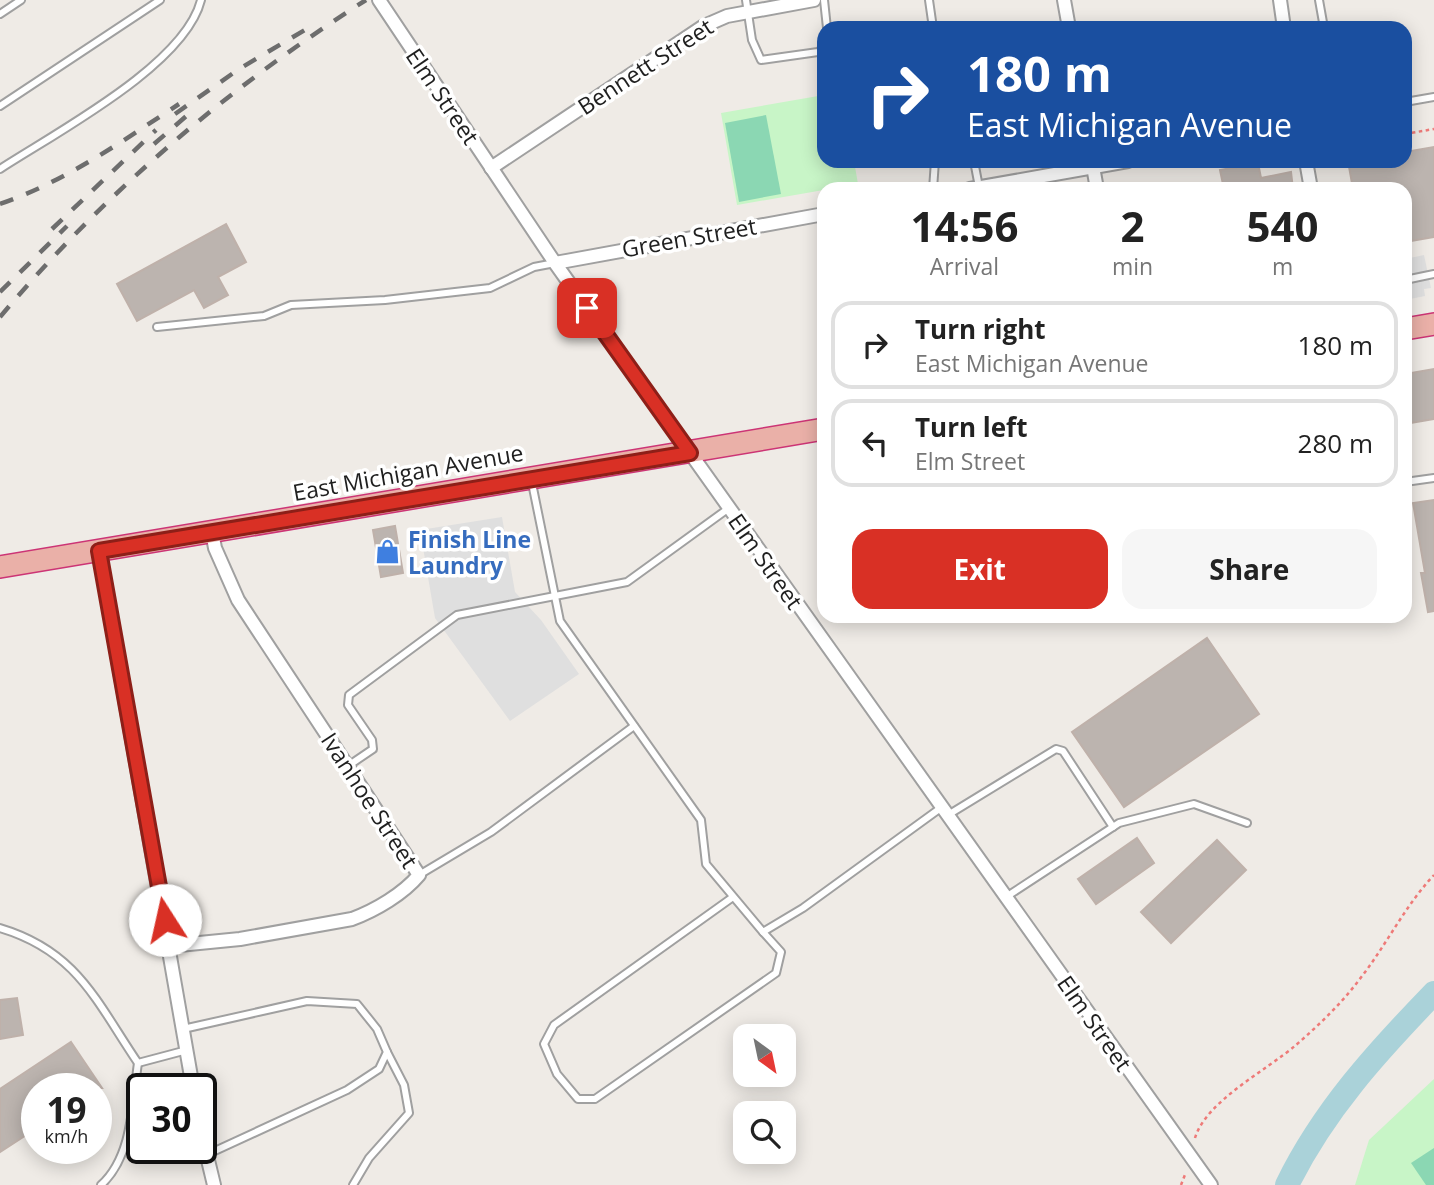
<!DOCTYPE html>
<style>
:root{--surface:#fff;--page:#f6f6f6;--text:#222;--muted:#767676;--line:#e0e0e0;--accent:#d93025}
body{margin:0;font-family:"Open Sans",sans-serif;background:var(--page);color:var(--text);height:100vh;display:flex;flex-direction:column;font-size:26px;white-space:nowrap}
*{box-sizing:border-box;margin:0}
p{font-size:23px;color:var(--muted)}
.icon{flex:none;width:38px;height:38px;fill:none;stroke:currentColor;stroke-width:2;stroke-linecap:round;stroke-linejoin:round}
.map{position:relative;flex:1;overflow:hidden}
.details{position:absolute;left:817px;top:182px;width:595px;height:441px;display:flex;flex-direction:column;background:var(--surface);border-radius:21px;box-shadow:0 4px 18px #0003}
.details>*{flex:none}
.hud{position:absolute;left:817px;top:21px;width:595px;height:147px;border-radius:21px;box-shadow:0 4px 18px #0003;background:#1a4fa0;color:#fff;overflow:hidden}
.needle{width:46px;rotate:147deg}
.controls{position:absolute;left:733px;top:1024px;display:grid;gap:14px}
.controls a{display:grid;place-items:center;width:63px;height:63px;border-radius:14px;background:var(--surface);box-shadow:0 4px 18px #0003;font-size:35px}
.speed{position:absolute;left:21px;top:1073px;display:flex;gap:14px;font-size:35px;font-weight:700;text-align:center}
.speed>*{display:grid;place-content:center;width:91px;height:91px;border-radius:50%;background:var(--surface);box-shadow:0 4px 18px #0003;line-height:1}
.speed small{font-size:18px;font-weight:400}
.speed .limit{border:4px solid #111;border-radius:10px;background:#fff;color:#111}
.pin{position:absolute;display:grid;place-items:center;width:60px;height:60px;color:#fff;margin:-30px;border-radius:14px;box-shadow:0 4px 10px #0006}
.me{position:absolute;width:77px;margin:-38px;rotate:350deg;stroke-linejoin:round;filter:drop-shadow(0 0 5px #0008)}
.turn{display:flex;align-items:center;gap:24px;height:147px;padding:0 35px;font-size:32px}
.turn .icon{width:91px;height:91px;stroke-width:2.5}
.turn b{display:block;font-size:49px;line-height:60px}
.eta{display:flex;justify-content:space-evenly;align-items:center;height:119px;text-align:center}
.eta b{font-size:42px;font-weight:700;line-height:49px}
.cta{display:flex;gap:14px;margin-top:auto;padding:14px 35px}
.cta a{flex:1;height:80px;border-radius:21px;background:var(--accent);color:#fff;font-size:28px;font-weight:700;line-height:80px;text-align:center}
.cta a+a{background:var(--page);color:var(--text)}
ul{padding:0;list-style:none}
li{display:flex;align-items:center;gap:21px;height:88px;margin:0 14px 10px;padding:0 21px;border:4px solid var(--line);border-radius:21px}
li div{flex:1}
li b{display:block;font-size:26px}
li em{font-style:normal}
.map>svg:first-child{display:block}
.park{fill:#c8f5c7}
.pitch{fill:#8bd7b3}
.parking{fill:#dfdfdf}
.lines{fill:none;stroke-linecap:round;stroke-linejoin:round}
.river{stroke:#aad2d9;stroke-width:24}
.building{fill:#bcb4af;stroke:#bfb1aa;stroke-width:2}
.service-casing{stroke:#a0a0a0;stroke-width:10}
.minor-casing{stroke:#a0a0a0;stroke-width:16}
.trunk-casing{stroke:#cc3475;stroke-width:24}
.path{stroke:#ee7a78;stroke-width:2.5;stroke-dasharray:3.5 3.5;stroke-linecap:butt}
.service{stroke:#fff;stroke-width:6}
.minor{stroke:#fff;stroke-width:12}
.trunk{stroke:#eab0a8;stroke-width:21}
.rail{stroke:#6d6d6d;stroke-width:4.5;stroke-dasharray:14 14;stroke-linecap:butt}
.route-casing{stroke:#8d1f18;stroke-width:18}
.route{stroke:#d93025;stroke-width:12}
.labels{text-anchor:middle;dominant-baseline:central;stroke-width:7;stroke-linejoin:round;paint-order:stroke}
.street-label{font-size:23px;fill:#1f1f1f;stroke:#fff}
.shop-label{font-size:23px;font-weight:bold;fill:#366cbe;stroke:#fff;text-anchor:start}
</style>
<div class="map">
<svg width="1434" height="1185" viewBox="0 0 1434 1185">
<rect width="100%" height="100%" fill="#efebe6"/>
<!-- park -->
<g class="park">
<polygon points="824,95 824,161 854,161 858,184 737,205 721,113"/>
<polygon points="1434,1079 1434,1185 1355,1185 1369,1140"/>
</g>
<!-- pitch -->
<g class="pitch">
<polygon points="766,115 781,194 739,202 725,123"/>
<polygon points="1434,1148 1434,1185 1426,1185 1411,1163"/>
</g>
<!-- parking -->
<g class="parking">
<polygon points="1424,255 1431,288 1424,289 1425,296 1405,300 1405,259"/>
<polygon points="502,517 515,592 541,620 579,674 510,721 435,618 420,530"/>
</g>
<g class="lines">
<!-- river -->
<path class="river" d="M 1287,1185 C 1323,1111 1377,1052 1434,993"/>
</g>
<!-- building -->
<g class="building">
<polygon points="1434,147 1434,237 1405,242 1405,189 1353,189 1348,161 1405,161 1405,152"/>
<polygon points="1258,163 1261,178 1291,172 1293,189 1224,189 1220,170"/>
<polygon points="226,224 246,262 218,277 228,295 204,308 194,290 137,321 117,284"/>
<polygon points="1434,369 1434,419 1410,423 1409,419 1405,420 1405,374"/>
<polygon points="1434,500 1434,611 1428,612 1421,573 1425,573 1413,503"/>
<polygon points="395,526 403,573 381,577 373,530"/>
<polygon points="1207,638 1259,714 1124,807 1072,732"/>
<polygon points="1137,838 1154,863 1096,904 1078,879"/>
<polygon points="1217,840 1246,870 1171,943 1141,912"/>
<polygon points="17,998 23,1035 0,1039 0,1000"/>
<polygon points="71,1042 102,1088 37,1088 37,1128 0,1152 0,1089"/>
</g>
<g class="lines">
<defs>
<g id="service">
<polyline points="746,0 752,40 761,60 818,52 824,48"/>
<polyline points="824,0 827,28"/>
<polyline points="929,0 933,28"/>
<polyline points="1319,0 1324,28"/>
<polyline points="0,14 21,0"/>
<polyline points="1405,102 1434,97"/>
<polyline points="0,106 160,0"/>
<polyline points="974,161 979,187"/>
<path d="M 0,169 C 55,133 185,65 201,0"/>
<polyline points="933,189 935,161"/>
<polyline points="1405,280 1434,274"/>
<polyline points="157,327 264,316 291,305 385,300 490,288 534,267 555,263"/>
<polyline points="1405,482 1434,478"/>
<polyline points="532,483 560,621 701,820 706,864 763,932 803,908 942,807"/>
<polyline points="348,766 373,749 372,740 348,705 349,695 457,615 627,582 729,508"/>
<polyline points="948,815 1056,749 1063,751 1113,827"/>
<polyline points="419,875 491,832 634,726"/>
<polyline points="733,897 554,1025 544,1044 557,1074 578,1099 595,1099 776,973 781,952 763,932"/>
<polyline points="1006,897 1119,823 1194,804 1247,823"/>
<path d="M 0,928 C 77,951 96,1001 138,1063 L 187,1050"/>
<polyline points="183,1029 307,1001 357,1004 377,1029 387,1052 379,1069 347,1090 206,1155"/>
<path d="M 101,1185 C 133,1156 132,1103 138,1063"/>
<polyline points="353,1185 369,1158 409,1113 404,1085 387,1052"/>
</g>
<g id="minor">
<polyline points="379,0 555,263 1211,1185"/>
<polyline points="1064,0 1069,28"/>
<polyline points="1280,0 1284,28"/>
<polyline points="1092,161 1097,189"/>
<polyline points="1306,161 1311,189"/>
<polyline points="491,168 704,26 727,16 814,0"/>
<polyline points="970,189 1128,161"/>
<polyline points="555,263 824,214"/>
<polyline points="99,551 193,1088"/>
<path d="M 169,946 L 240,939 L 352,919 C 376,910 403,894 419,875 L 238,600 L 215,548 L 212,532"/>
<polyline points="201,1131 214,1185"/>
</g>
<g id="trunk">
<polyline points="1405,329 1434,324"/>
<polyline points="0,567 824,429"/>
</g>
</defs>
<!-- service casing -->
<use href="#service" class="service-casing"/>
<!-- minor casing -->
<use href="#minor" class="minor-casing"/>
<!-- trunk casing -->
<use href="#trunk" class="trunk-casing"/>
<!-- path -->
<g class="path">
<polyline points="1405,134 1434,129"/>
<path d="M 1195,1138 C 1206,1101 1267,1070 1296,1045 C 1319,1025 1341,1004 1359,980 C 1386,946 1404,907 1434,875"/>
<polyline points="1181,1185 1186,1172"/>
</g>
<!-- service -->
<use href="#service" class="service"/>
<!-- minor -->
<use href="#minor" class="minor"/>
<!-- trunk -->
<use href="#trunk" class="trunk"/>
<!-- rail -->
<g class="rail">
<polyline points="175,114 239,69 310,27"/>
<polyline points="154,144 191,112"/>
<path d="M 0,204 C 66,181 121,142 179,104"/>
<polyline points="52,229 156,130"/>
<polyline points="0,292 67,226"/>
<path d="M 0,317 C 106,191 228,88 366,0"/>
</g>
</g>
<g class="lines">
<defs>
<polyline id="route" points="165,920 99,551 690,453 587,308"/>
</defs>
<!-- route casing -->
<use href="#route" class="route-casing"/>
<!-- route -->
<use href="#route" class="route"/>
</g>
<!-- icons -->
<defs>
<symbol id="shop-bare" viewBox="-9 -9 18 18"><path d="M-5-2.5h2.3a2.7 3.5 0 0 1 5.4 0H5L5.5 6h-11ZM-1.5-2.5h3a1.5 2.3 0 0 0-3 0Z" fill="#3f7fe0" stroke="#fff" stroke-width="2.5" paint-order="stroke"/></symbol>
</defs>
<g fill-rule="evenodd">
<use href="#shop-bare" x="370" y="534" width="35" height="35"/>
</g>
<g class="labels">
<!-- street labels -->
<g class="street-label">
<text transform="translate(645 66) rotate(-33)">Bennett Street</text>
<text transform="translate(443 96) rotate(56)">Elm Street</text>
<text transform="translate(689 237) rotate(-10)">Green Street</text>
<text transform="translate(408 472) rotate(-10)">East Michigan Avenue</text>
<text transform="translate(766 561) rotate(55)">Elm Street</text>
<text transform="translate(370 800) rotate(57)">Ivanhoe Street</text>
<text transform="translate(1095 1023) rotate(55)">Elm Street</text>
</g>
<!-- shop labels -->
<g class="shop-label">
<text x="408" y="539">Finish Line<tspan x="408" dy="26">Laundry</tspan></text>
</g>
</g>
</svg>
<div class="controls">
<a><svg class="needle" viewBox="-14 -14 28 28"><path d="M0-13l5 13h-10z" fill="#e53935"/><path d="M0 13l5-13h-10z" fill="#767676"/></svg></a>
<a><svg class="icon" aria-label="search" viewBox="0 0 24 24"><circle cx="10" cy="10" r="6"/><path d="M15 15l6 6"/></svg></a>
</div>
<div class="speed"><div>19<small>km/h</small></div><div class="limit">30</div></div>
<div class="pin" style="left:587px;top:308px;background:#d93025"><svg class="icon" aria-label="arrive" viewBox="0 0 24 24"><path d="M6 21V4h12l-3 4 3 4H6"/></svg></div>
<svg class="me" style="left:165px;top:920px" viewBox="-20 -20 40 40"><circle r="19" fill="#fff"/><path d="M0-13L10 11 0 6-10 11z" fill="#d93025"/></svg>
<div class="hud">
<div class="turn"><svg class="icon" aria-label="right" viewBox="0 0 24 24"><path d="M7 20v-9h11M14 6l5 5-5 5"/></svg><div><b>180 m</b>East Michigan Avenue</div></div>
</div>
<section class="details">
<div class="eta">
<div><b>14:56</b><p>Arrival</p></div>
<div><b>2</b><p>min</p></div>
<div><b>540</b><p>m</p></div>
</div>
<ul>
<li><svg class="icon" aria-label="right" viewBox="0 0 24 24"><path d="M7 20v-9h11M14 6l5 5-5 5"/></svg><div><b>Turn right</b><p>East Michigan Avenue</p></div><em>180 m</em></li>
<li><svg class="icon" aria-label="left" viewBox="0 0 24 24"><path d="M17 20v-9H6M10 6l-5 5 5 5"/></svg><div><b>Turn left</b><p>Elm Street</p></div><em>280 m</em></li>
</ul>
<div class="cta"><a>Exit</a><a>Share</a></div>
</section>
</div>
